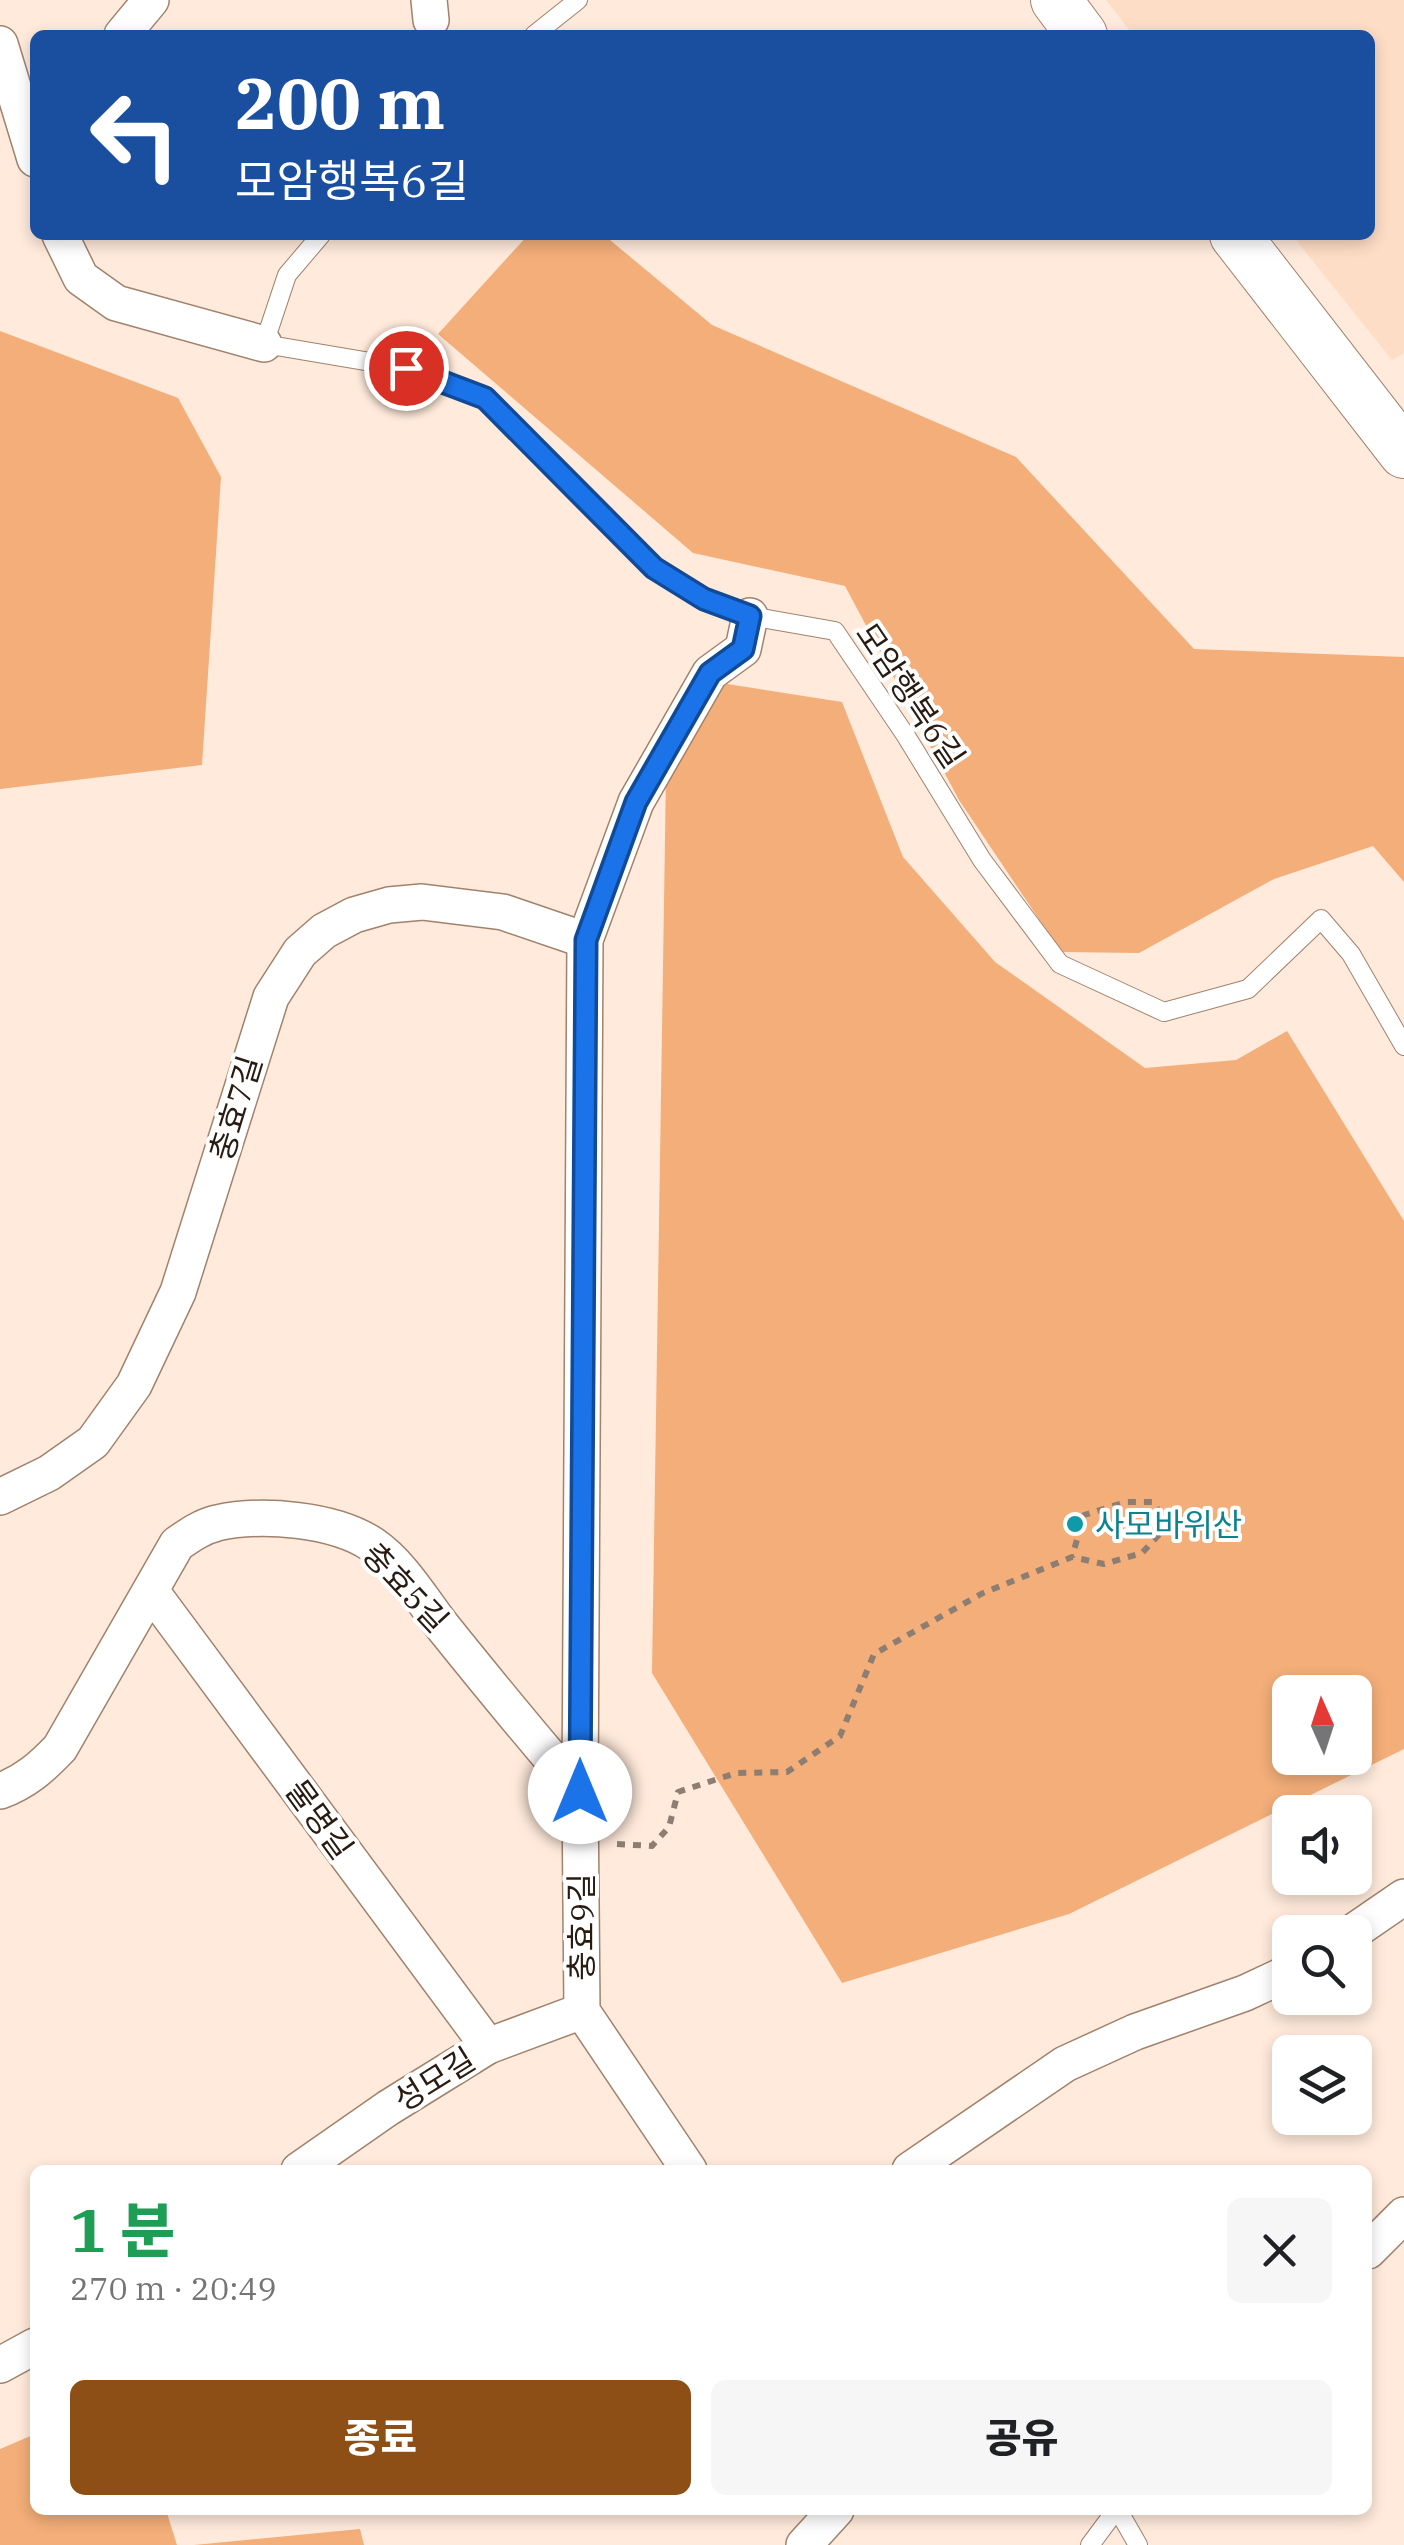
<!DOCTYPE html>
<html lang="ko">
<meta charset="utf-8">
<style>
:root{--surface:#fff;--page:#f6f6f6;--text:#202124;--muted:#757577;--accent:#8e4f16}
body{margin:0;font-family:"IBM Plex Serif","Noto Sans KR",serif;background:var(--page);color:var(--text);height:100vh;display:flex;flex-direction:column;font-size:38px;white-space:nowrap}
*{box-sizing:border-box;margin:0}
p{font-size:32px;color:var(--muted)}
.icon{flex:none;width:55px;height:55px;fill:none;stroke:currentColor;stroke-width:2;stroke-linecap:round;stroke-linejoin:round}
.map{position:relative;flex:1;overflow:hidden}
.drawer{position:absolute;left:30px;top:2165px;width:1342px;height:350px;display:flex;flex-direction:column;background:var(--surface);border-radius:15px;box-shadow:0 5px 15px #0003}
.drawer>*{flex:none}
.banner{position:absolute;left:30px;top:30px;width:1345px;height:210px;border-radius:15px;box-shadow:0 5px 15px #0003;background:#1a4fa0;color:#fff;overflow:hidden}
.needle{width:65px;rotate:357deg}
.fabs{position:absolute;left:1272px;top:1675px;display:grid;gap:20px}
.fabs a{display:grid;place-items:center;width:100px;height:100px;border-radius:15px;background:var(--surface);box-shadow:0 5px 15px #0003;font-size:50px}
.pin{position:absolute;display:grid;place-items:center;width:85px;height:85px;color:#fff;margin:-42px;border:5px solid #fff;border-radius:50%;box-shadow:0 2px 10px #0007}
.me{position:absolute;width:110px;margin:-55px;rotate:0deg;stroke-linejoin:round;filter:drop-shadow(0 0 8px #0008)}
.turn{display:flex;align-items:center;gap:35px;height:210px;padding:0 40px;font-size:45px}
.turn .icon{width:130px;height:130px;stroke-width:2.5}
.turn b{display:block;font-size:70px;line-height:85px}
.round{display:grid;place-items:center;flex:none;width:105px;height:105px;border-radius:15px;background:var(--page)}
.summary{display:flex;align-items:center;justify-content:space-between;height:170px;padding:0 40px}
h1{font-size:60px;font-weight:800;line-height:75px;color:#1e9e55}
.cta{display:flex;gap:20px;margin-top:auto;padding:20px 40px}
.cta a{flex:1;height:115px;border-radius:15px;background:var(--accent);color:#fff;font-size:40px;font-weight:800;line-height:115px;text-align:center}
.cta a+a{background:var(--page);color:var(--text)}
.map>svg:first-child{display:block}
.built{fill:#feddc6}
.green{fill:#f3ae79;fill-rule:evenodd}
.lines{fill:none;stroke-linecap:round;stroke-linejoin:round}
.lane-casing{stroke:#a1826c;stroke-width:20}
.street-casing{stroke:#a1826c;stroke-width:38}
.secondary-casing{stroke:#a1826c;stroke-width:52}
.path{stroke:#8e7e72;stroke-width:6;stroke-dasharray:8 8;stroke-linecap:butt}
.lane{stroke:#fff;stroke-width:18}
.street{stroke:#fff;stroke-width:35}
.secondary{stroke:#fff;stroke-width:50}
.route-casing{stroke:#114b97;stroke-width:25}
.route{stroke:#1a73e8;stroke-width:18}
.culture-dot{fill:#0f9aa8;stroke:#fff;stroke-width:4}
.labels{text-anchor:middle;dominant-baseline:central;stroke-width:8;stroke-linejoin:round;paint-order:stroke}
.street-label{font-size:32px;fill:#271b12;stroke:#fff}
.culture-label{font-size:32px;fill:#0d838f;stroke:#fff;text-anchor:start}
</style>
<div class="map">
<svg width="1404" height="2545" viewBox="0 0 1404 2545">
<rect width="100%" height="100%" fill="#ffeadb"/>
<!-- built -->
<polygon class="built" points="1106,0 1404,0 1404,353 1392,360 1292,235 1370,235 1370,35 1133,35"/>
<!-- green -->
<g class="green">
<polygon points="528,235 604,235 712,325 1016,457 1194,649 1404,657 1404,882 1373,846 1274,879 1139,953 1061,952 959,800 845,586 693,553 438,334"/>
<polygon points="0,331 178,398 221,477 202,765 0,789"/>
<path d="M 721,683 L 842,702 L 903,857 L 995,962 L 1145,1068 L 1236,1060 L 1287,1031 L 1404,1221 L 1404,1749 L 1069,1914 L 842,1983 L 652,1673 L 666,775 ZM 1290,1692 L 1355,1692 L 1355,1758 L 1290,1758 Z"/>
<polygon points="35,2434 35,2510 166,2510 177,2545 0,2545 0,2449"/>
<polygon points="360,2529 364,2545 194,2545"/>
</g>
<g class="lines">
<defs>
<g id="lane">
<polyline points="534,35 578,0"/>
<polyline points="321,235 287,275 264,344 406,368 485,398 654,568 704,599 750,616 835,631 906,736 982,860 1060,964 1164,1012 1248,989 1321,919 1351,954 1404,1046"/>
<polyline points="1118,2510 1138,2545"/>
<polyline points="1090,2545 1116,2510"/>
</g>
<g id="street">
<polyline points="429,0 431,20"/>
<polyline points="122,35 151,0"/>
<polyline points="0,44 35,159"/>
<polyline points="60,235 81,278 116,303 264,344"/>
<polyline points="0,1497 49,1473 93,1442 134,1385 178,1292 271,997 300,952 324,931 354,915 389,905 422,902 503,912 585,940"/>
<polyline points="151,1591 488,2046"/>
<path d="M 0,1791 C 25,1782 42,1767 60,1748 L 177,1544 C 190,1535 201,1527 217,1523 C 262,1513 335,1519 373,1545 C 402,1565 422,1600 443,1627 C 488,1683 533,1738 580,1792"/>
<polyline points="1353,1932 1404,1897"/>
<polyline points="299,2170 388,2108 488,2046 582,2011"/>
<polyline points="689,2170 582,2011 580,1792 585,940 636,802 710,673 743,649 750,616"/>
<polyline points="910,2170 1065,2064 1135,2032 1245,1993 1290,1972"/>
<polyline points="1368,2251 1404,2215"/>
<polyline points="0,2365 35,2346"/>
<polyline points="804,2545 836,2510"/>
</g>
<g id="secondary">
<polyline points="1056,0 1082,35"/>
<polyline points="1235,235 1404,453"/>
</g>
</defs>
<!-- lane casing -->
<use href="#lane" class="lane-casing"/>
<!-- street casing -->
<use href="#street" class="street-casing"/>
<!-- secondary casing -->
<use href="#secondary" class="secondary-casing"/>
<!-- path -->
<polyline class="path" points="617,1844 652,1846 669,1827 678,1792 736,1773 787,1772 840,1736 874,1654 983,1593 1072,1557 1104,1564 1142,1553 1166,1527 1154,1502 1126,1502 1084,1515 1072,1557"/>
<!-- lane -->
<use href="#lane" class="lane"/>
<!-- street -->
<use href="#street" class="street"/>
<!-- secondary -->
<use href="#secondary" class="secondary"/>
</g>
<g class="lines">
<defs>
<polyline id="route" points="406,368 485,398 654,568 704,599 750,616 743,649 710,673 636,802 586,940 580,1792"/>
</defs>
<!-- route casing -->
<use href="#route" class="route-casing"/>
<!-- route -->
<use href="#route" class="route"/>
</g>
<!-- markers -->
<circle class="culture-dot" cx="1075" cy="1524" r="10"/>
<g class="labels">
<!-- street labels -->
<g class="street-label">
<text transform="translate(911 695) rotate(56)">모암행복6길</text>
<text transform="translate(235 1108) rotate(-73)">충효7길</text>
<text transform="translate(406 1587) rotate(47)">충효5길</text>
<text transform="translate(320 1819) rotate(54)">물명길</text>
<text transform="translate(581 1927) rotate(-90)">충효9길</text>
<text transform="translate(434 2079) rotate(-32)">성모길</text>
</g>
<!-- culture labels -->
<g class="culture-label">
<text x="1095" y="1524">사모바위산</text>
</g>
</g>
</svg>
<div class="fabs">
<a><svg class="needle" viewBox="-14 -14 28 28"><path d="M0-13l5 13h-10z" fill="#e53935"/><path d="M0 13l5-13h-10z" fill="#757577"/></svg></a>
<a><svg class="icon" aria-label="sound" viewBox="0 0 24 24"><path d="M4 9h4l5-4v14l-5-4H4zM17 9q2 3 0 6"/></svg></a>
<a><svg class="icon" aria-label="search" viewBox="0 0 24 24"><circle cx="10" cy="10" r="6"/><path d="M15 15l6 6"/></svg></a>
<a><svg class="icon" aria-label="layers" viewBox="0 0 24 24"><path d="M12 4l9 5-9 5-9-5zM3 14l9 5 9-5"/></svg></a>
</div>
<div class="pin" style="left:406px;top:368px;background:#d93025"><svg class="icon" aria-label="arrive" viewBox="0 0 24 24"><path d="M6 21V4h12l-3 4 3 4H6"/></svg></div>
<svg class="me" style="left:580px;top:1792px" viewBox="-20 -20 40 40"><circle r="19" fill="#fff"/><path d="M0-13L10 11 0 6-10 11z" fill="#1a73e8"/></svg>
<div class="banner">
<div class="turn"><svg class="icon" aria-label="left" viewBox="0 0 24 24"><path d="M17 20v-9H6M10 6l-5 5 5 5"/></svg><div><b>200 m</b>모암행복6길</div></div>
</div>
<section class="drawer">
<div class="summary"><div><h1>1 분</h1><p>270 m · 20:49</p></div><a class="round"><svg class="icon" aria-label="close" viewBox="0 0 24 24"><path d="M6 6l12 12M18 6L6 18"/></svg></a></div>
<div class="cta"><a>종료</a><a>공유</a></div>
</section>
</div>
